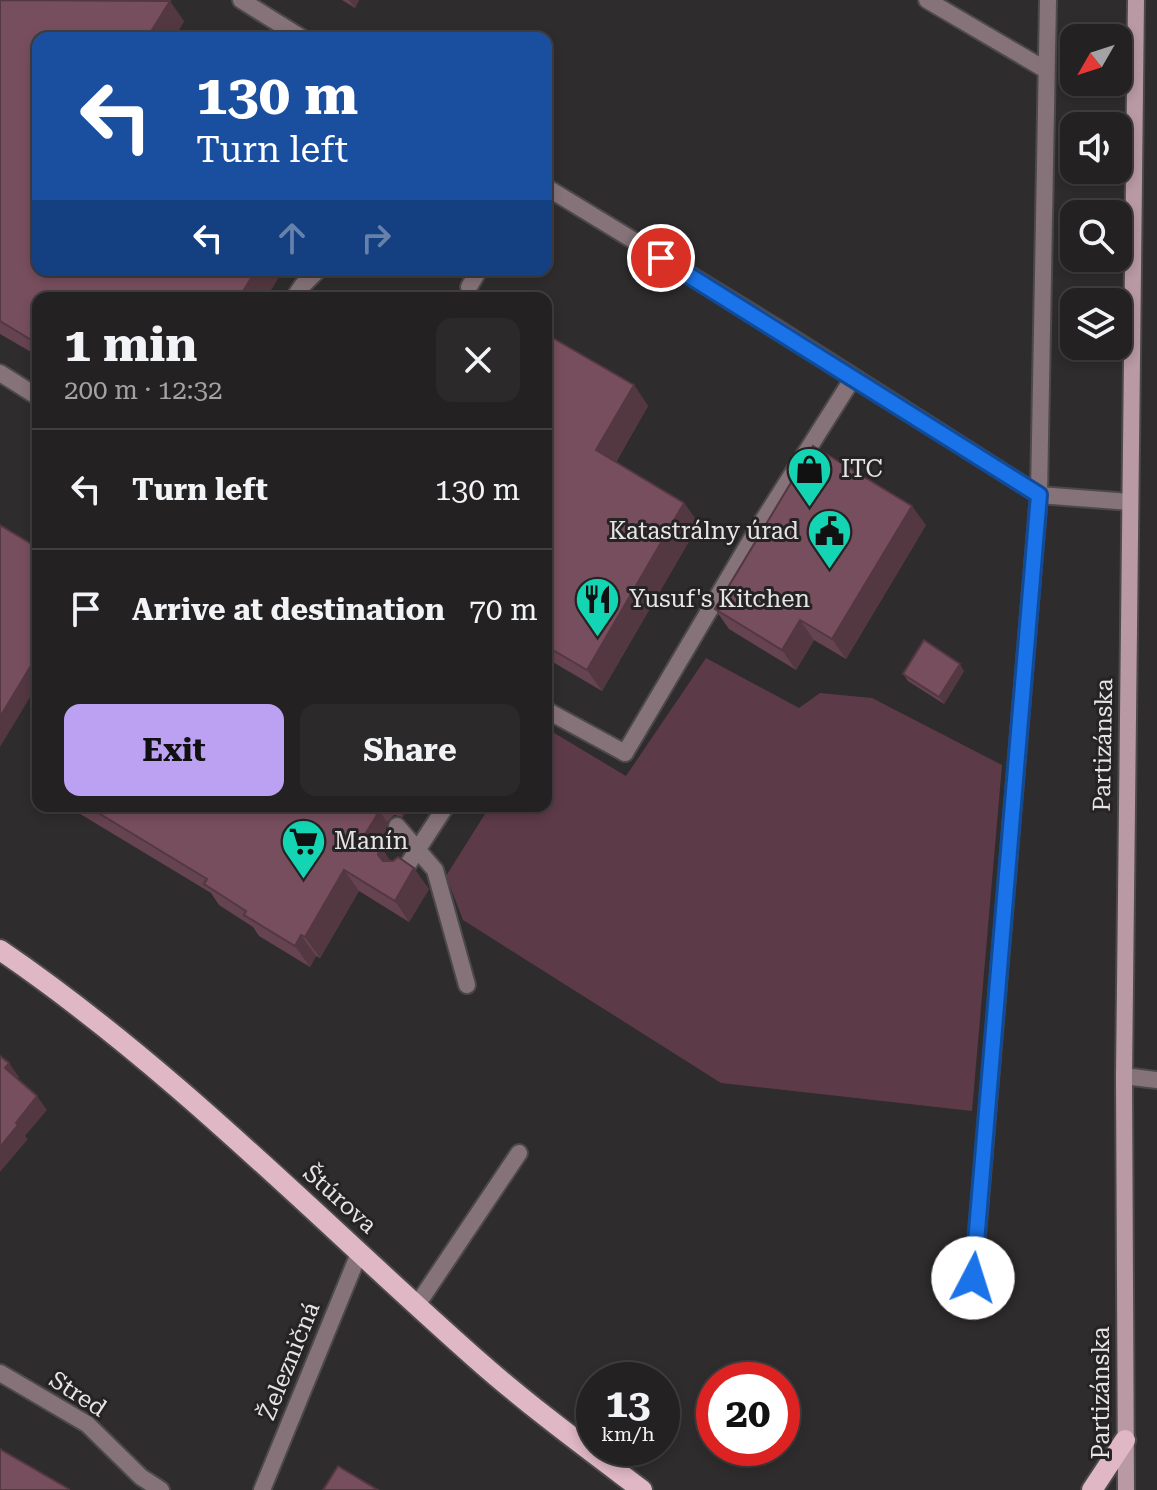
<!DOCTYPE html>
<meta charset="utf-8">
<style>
:root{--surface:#232122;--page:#2b292a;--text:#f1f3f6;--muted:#a3a3a5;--line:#403e40;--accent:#bca0f2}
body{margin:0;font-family:"Roboto Serif",serif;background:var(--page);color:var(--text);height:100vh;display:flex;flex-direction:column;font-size:30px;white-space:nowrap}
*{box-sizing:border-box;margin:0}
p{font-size:26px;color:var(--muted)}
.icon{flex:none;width:44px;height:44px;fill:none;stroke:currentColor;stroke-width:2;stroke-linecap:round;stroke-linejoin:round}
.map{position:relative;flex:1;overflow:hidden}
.details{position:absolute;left:32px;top:292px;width:520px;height:520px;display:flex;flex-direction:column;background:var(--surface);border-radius:16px;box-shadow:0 4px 12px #0003,0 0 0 2px var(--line)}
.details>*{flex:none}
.banner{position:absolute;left:32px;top:32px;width:520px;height:244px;border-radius:16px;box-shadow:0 4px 12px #0003,0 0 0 2px var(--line);background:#1a4fa0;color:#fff;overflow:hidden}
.needle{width:52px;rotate:231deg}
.fabs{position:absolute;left:1060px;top:24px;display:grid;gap:16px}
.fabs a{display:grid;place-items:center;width:72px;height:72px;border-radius:16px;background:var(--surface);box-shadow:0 4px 12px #0003,0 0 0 2px var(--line);font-size:40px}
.speed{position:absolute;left:576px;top:1362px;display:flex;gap:16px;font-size:40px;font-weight:700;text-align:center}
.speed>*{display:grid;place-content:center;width:104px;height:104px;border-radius:50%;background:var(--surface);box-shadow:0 4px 12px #0003,0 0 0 2px var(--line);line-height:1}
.speed small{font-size:20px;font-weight:400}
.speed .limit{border:12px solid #d22;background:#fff;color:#111}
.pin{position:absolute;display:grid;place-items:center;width:68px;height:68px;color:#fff;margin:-34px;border:4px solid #fff;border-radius:50%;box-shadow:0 2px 8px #0007}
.me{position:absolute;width:88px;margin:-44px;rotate:5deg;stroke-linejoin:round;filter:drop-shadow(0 0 6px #0008)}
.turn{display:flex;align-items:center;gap:28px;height:168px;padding:0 32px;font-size:36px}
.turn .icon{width:104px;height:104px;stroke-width:2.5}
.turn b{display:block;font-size:56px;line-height:68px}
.lanes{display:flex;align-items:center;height:76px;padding:0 32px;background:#0003;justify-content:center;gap:40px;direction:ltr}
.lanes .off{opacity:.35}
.round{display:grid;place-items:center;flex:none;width:84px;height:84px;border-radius:16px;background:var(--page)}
.headline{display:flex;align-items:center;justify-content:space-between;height:136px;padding:0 32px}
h1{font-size:48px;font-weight:700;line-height:60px}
.cta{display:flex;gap:16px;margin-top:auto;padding:16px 32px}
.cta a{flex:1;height:92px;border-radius:16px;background:var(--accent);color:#111;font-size:32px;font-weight:700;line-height:92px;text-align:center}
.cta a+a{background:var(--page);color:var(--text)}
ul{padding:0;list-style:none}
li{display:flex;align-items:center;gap:24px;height:120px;padding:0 32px;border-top:2px solid var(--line)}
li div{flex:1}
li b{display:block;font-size:30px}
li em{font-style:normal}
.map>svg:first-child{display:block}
.green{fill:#5d3a47}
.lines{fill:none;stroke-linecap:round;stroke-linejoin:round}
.lane-casing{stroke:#4c494a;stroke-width:20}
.street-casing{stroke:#4c494a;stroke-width:20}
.secondary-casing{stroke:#4c494a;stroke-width:20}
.primary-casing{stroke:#4c494a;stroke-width:24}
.lane{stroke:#867279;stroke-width:16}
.street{stroke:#867279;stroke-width:16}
.secondary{stroke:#b899a4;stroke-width:16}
.primary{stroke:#dfb7c5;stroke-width:20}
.wall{fill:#664350}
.shaded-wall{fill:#533741}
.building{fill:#774e5d;stroke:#533741;stroke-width:2}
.route-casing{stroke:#114b97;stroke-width:20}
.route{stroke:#1a73e8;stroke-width:14}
.labels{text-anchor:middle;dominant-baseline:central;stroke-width:6;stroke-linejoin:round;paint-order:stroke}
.poi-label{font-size:24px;fill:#e6e4e4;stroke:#262324;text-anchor:start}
.street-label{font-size:24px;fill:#e6e4e4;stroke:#262324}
</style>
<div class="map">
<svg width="1157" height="1490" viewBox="0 0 1157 1490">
<rect width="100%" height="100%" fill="#2f2c2d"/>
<!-- green -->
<polygon class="green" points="706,658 799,708 820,693 872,698 1002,765 972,1111 721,1083 463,920 446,876 490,806 546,806 546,728 626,776"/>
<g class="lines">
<defs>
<g id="lane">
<polyline points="927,0 1046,70"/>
<polyline points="546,187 777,328 1039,495 1130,502"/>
<polyline points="469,287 479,270"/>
<polyline points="625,753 755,533 853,378"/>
<polyline points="1124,1076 1157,1080"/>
<polyline points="417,1305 519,1153"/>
<polyline points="971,1307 1039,495 1048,0"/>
</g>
<g id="street">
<polyline points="241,0 302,38"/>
<polyline points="294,298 302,286 318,270"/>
<polyline points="0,373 38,397"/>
<polyline points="546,710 625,753"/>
<polyline points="397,826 435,870 467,985"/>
<polyline points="403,872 446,806"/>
<polyline points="0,1373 87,1424 141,1477 161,1490"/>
<polyline points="262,1490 360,1251"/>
</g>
<polyline id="secondary" points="1126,1490 1124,1076 1136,0"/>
<g id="primary">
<path d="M 0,950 C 173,1068 319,1220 475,1358 C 528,1405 585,1447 642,1490"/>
<polyline points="1092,1490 1125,1440"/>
</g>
</defs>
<!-- lane casing -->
<use href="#lane" class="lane-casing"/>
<!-- street casing -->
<use href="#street" class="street-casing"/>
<!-- secondary casing -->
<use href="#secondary" class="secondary-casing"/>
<!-- primary casing -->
<use href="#primary" class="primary-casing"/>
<!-- lane -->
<use href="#lane" class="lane"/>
<!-- street -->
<use href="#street" class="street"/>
<!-- secondary -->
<use href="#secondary" class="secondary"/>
<!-- primary -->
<use href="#primary" class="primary"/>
</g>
<!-- wall -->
<g class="wall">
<polygon points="0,0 184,21 174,38 38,38 38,270 283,270 266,298 38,298 38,356 0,334"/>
<polygon points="342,0 359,0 355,8"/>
<polygon points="546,345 634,385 648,406 616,462 684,503 699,524 602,691 546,658"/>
<polygon points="926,525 846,659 814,640 796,670 729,629 715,609"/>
<polygon points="964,671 944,704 908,681 903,674"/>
<polygon points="67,806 409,806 403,817 394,815 387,822 386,829 391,836 383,850 390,861 429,889 409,922 359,891 320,958 316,956 310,967 259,936 253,927 219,905 211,893"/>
</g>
<!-- shaded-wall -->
<g class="shaded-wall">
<polygon points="349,0 359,0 355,8"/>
<polygon points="170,1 184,21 174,38 147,38"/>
<polygon points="256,270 283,270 266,298 239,298"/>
<polygon points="634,385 648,406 610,471 596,450"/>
<polygon points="684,503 699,524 602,691 587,670"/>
<polygon points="912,506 926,525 846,659 832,639"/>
<polygon points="800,620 814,640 796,670 782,650"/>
<polygon points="38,654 38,684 0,747 0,717"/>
<polygon points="960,664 964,671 944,704 939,697"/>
<polygon points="372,806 376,806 387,822 386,829 391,836 383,850 394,866 393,876 364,836"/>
<polygon points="395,806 409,806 403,817"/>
<polygon points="414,868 429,889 409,922 395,901"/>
<polygon points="344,870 359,891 320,958 305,937"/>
<polygon points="301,935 316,956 310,967 295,946"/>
<polygon points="9,1063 19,1077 15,1082 5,1068"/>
<polygon points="37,1096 47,1110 25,1136 28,1139 0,1172 0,1147 16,1123"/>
</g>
<!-- building -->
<g class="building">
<polygon points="0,0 170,1 147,38 38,38 38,270 256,270 239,298 38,298 38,344 0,321"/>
<polygon points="551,337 634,385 596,450 684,503 587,670 546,646 546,345"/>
<polygon points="813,446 912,506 832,639 800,620 782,650 715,609"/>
<polygon points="0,525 38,548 38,654 0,717"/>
<polygon points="924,640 960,664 939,697 903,674"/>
<polygon points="87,806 372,806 377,815 364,836 379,845 378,855 383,861 393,861 398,857 414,868 395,901 344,870 305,937 301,935 295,946 244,915 246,911 204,884 207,879"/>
<polygon points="0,1056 9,1063 5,1068 37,1096 16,1123 18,1125 0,1147"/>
<polygon points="0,1449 69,1489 69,1490 0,1490"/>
<polygon points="338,1466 378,1490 323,1490"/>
</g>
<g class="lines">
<defs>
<polyline id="route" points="661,258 1039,495 973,1278"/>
</defs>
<!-- route casing -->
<use href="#route" class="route-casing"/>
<!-- route -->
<use href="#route" class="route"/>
</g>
<!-- icons -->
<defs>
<symbol id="shop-pin" viewBox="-11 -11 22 30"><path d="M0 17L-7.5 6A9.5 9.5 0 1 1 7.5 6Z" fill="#14d5b3" stroke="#262324"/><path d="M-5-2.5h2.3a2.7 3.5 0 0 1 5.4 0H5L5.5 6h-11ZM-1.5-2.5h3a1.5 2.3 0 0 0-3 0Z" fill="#111"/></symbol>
<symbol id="civic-pin" viewBox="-11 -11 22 30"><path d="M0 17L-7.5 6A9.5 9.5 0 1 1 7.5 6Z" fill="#14d5b3" stroke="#262324"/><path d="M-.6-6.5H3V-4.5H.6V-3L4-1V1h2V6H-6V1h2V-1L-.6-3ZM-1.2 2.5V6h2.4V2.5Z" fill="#111"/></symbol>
<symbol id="restaurant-pin" viewBox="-11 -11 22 30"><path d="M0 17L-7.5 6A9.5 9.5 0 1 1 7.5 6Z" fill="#14d5b3" stroke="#262324"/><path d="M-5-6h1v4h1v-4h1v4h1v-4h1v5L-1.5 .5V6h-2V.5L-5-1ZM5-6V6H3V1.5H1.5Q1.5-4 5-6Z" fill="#111"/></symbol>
<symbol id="supermarket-pin" viewBox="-11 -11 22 30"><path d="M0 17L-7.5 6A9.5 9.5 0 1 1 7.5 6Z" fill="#14d5b3" stroke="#262324"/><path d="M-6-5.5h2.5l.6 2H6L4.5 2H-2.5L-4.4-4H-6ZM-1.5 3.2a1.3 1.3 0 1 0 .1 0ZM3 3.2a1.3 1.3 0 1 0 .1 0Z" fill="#111"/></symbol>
</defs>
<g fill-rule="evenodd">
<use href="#shop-pin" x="784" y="444" width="51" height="69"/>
<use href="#civic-pin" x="804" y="506" width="51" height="69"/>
<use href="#restaurant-pin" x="572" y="574" width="51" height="69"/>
<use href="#supermarket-pin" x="278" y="816" width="51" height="69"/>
</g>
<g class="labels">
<!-- poi labels -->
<g class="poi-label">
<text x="841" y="469">ITC</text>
<text x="799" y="531" text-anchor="end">Katastrálny úrad</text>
<text x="629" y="599">Yusuf's Kitchen</text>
<text x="334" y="841">Manín</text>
</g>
<!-- street labels -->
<g class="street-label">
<text transform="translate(1103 745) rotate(-89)">Partizánska</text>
<text transform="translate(340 1199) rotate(42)">Štúrova</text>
<text transform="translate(289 1361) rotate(-68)">Železničná</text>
<text transform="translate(1101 1393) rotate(-90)">Partizánska</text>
<text transform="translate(78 1394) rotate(33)">Stred</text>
</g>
</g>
</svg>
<div class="fabs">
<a><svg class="needle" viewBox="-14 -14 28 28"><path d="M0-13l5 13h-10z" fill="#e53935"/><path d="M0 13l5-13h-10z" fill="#a3a3a5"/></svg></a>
<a><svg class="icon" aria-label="sound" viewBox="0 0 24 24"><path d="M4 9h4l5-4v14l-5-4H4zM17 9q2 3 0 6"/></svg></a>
<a><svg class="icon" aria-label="search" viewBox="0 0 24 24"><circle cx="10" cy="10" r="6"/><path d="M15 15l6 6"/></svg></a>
<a><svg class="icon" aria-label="layers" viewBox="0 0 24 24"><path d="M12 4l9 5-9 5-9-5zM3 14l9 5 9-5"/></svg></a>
</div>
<div class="speed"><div>13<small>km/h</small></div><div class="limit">20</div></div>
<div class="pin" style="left:661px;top:258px;background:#d93025"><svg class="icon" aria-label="arrive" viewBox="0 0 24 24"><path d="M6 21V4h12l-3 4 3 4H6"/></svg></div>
<svg class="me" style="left:973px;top:1278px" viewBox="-20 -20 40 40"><circle r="19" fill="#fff"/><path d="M0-13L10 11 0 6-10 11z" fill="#1a73e8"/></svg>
<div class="banner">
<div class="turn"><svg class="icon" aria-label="left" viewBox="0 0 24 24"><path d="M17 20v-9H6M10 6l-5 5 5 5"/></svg><div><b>130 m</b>Turn left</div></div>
<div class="lanes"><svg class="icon" aria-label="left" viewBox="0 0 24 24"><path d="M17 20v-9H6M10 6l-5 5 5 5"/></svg><svg class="icon off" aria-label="ahead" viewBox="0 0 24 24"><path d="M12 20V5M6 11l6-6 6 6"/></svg><svg class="icon off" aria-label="right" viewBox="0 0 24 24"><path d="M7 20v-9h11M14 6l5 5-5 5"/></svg></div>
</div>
<section class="details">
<div class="headline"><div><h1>1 min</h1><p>200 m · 12:32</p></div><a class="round"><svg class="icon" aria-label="close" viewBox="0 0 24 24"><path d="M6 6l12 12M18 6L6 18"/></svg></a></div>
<ul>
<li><svg class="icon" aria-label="left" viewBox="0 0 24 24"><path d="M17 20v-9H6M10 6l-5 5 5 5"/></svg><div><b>Turn left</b></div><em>130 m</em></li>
<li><svg class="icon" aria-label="arrive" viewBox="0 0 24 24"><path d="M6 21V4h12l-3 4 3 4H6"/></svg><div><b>Arrive at destination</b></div><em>70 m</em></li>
</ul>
<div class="cta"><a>Exit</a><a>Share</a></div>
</section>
</div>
